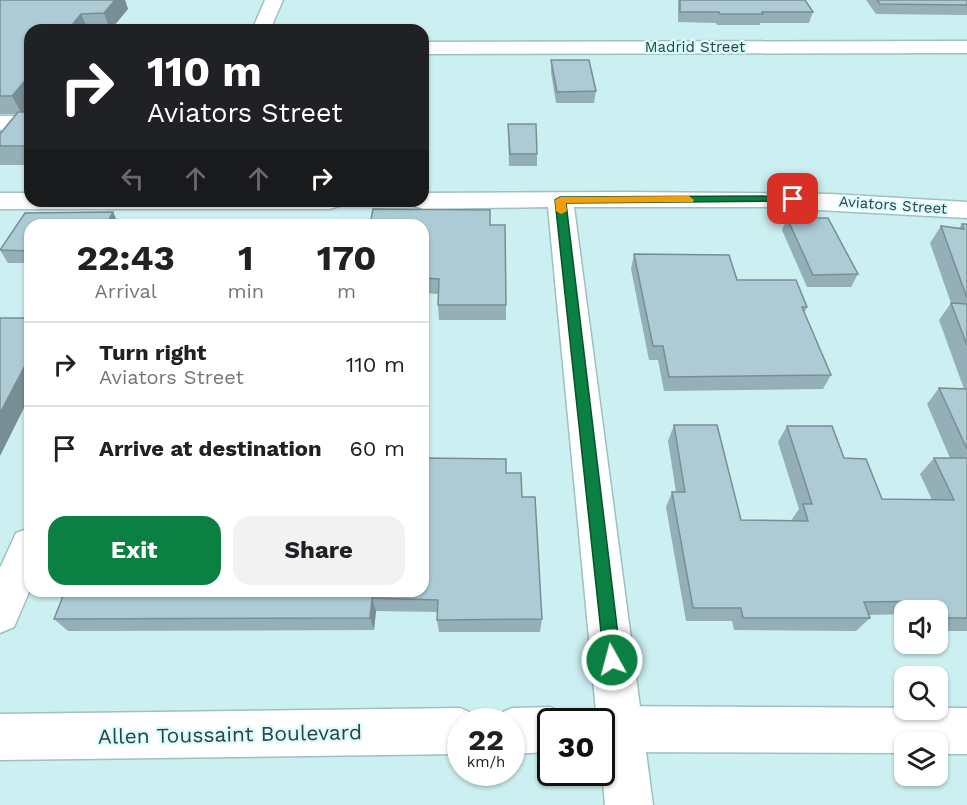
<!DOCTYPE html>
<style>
:root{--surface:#fff;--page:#f2f2f2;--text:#202124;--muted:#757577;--line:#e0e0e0;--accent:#0b8043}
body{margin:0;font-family:"Work Sans",sans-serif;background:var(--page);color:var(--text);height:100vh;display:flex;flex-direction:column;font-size:22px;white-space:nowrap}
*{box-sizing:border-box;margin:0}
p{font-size:20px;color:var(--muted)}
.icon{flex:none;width:33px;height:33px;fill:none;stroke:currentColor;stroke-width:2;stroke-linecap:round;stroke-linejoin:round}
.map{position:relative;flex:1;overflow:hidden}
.panel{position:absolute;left:24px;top:219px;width:405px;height:378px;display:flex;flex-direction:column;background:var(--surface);border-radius:18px;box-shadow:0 2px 4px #0004}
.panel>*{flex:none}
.banner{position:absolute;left:24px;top:24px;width:405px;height:183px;border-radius:18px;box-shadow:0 2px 4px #0004;background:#202124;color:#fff;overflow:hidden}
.tools{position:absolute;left:894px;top:600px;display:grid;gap:12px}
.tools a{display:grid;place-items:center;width:54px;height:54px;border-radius:12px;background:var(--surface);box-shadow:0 2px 4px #0004;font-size:30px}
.speed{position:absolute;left:447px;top:708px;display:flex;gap:12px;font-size:30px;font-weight:700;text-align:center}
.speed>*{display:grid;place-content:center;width:78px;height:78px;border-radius:50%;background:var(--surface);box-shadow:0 2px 4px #0004;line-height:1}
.speed small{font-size:15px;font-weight:400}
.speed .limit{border:3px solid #111;border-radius:9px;background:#fff;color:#111}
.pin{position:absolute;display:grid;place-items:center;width:51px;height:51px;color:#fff;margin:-26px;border-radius:12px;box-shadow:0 3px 9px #0006}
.me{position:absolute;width:66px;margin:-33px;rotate:353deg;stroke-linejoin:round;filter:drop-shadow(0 0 4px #0008)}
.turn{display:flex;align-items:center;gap:21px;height:126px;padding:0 24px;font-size:27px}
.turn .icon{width:78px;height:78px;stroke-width:2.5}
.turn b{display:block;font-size:42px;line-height:51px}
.lanes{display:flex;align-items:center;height:57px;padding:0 24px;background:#0003;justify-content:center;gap:30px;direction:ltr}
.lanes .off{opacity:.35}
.eta{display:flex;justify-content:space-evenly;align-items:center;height:102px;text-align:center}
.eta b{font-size:36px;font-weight:700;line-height:42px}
.action{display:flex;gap:12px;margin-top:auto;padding:12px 24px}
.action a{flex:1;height:69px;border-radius:18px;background:var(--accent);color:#fff;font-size:24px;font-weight:700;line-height:69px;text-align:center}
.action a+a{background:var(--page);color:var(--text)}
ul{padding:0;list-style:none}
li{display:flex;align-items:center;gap:18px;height:84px;padding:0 24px;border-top:2px solid var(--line)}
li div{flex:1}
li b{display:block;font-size:22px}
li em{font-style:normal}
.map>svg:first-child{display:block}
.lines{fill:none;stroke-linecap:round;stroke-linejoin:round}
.minor-casing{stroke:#9ec0c1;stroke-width:3}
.major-casing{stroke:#9ec0c1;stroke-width:3}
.minor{fill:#fff;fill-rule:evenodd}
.major{fill:#fff;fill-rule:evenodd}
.wall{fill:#94afb7}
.shaded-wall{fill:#788e95}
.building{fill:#accbd5;stroke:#788e95;stroke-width:1.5}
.route{fill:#0b8043;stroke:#07532c;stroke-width:1.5}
.slow{fill:#f59e0b}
.labels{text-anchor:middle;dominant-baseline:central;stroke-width:4.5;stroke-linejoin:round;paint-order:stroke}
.far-street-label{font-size:15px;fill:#324040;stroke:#d9fdfe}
.near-street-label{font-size:21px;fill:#324040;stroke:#d9fdfe}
</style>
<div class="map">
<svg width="967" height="805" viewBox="0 0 967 805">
<rect width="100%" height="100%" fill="#cceff1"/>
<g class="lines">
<defs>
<g id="minor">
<polygon points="265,0 283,0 270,30 252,30"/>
<polygon points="967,41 967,53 423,54 423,42"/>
<polygon points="0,116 20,116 30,121 30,125 8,153 0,155 0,133 3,130 0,130"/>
<polygon points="627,192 831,194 967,202 967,218 763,207 574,207 653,805 605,805 602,769 602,722 597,722 548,207 423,209 414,206 410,201 423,201 423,193"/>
<polygon points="0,193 30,193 30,201 343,201 339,206 330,209 0,209"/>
<polygon points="30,528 30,590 14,627 0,633 0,568 16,533"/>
</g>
<g id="major">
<polygon points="602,706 967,708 967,754 938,754 938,742 904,742 904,753 602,752 602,722 582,722 586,713"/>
<polygon points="550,707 566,714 569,722 550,722 550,752 512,754 512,722 493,722 496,715 512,708"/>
<polygon points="460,708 476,715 479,722 460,722 460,754 0,760 0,714"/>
</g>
</defs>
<!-- minor casing -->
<use href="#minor" class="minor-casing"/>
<!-- major casing -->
<use href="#major" class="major-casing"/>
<!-- minor -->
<use href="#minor" class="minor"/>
<!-- major -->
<use href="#major" class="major"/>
</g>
<!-- wall -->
<g class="wall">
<polygon points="0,0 125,0 128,9 111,30 30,30 30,104 24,112 30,112 30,165 0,165 0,134 16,114 0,114"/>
<polygon points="678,0 805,0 813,12 809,23 760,23 760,25 717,25 716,23 678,22"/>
<polygon points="866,0 967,0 967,15 876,14"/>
<polygon points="551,60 596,91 594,103 556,103 551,72"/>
<polygon points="508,124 537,154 537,166 509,166"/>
<polygon points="113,212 119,225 30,225 30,263 8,263 0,250 25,213"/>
<polygon points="787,218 858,274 851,287 807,287 782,230"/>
<polygon points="962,224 967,224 967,631 938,631 938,610 904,610 904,614 869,615 870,618 856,631 734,630 732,621 686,621 666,507 672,492 676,492 668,441 674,425 741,520 793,521 792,519 799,509 778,442 787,426 844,458 882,499 932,500 920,474 934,458 950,458 927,404 939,388 964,389 939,320 951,303 930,243 941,226 959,228"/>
<polygon points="423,225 490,225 506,305 506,320 439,320 438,305 438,294 423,293"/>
<polygon points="634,254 737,280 807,307 804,313 831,375 823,389 664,391 658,360 649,360 631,269"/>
<polygon points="506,473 522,497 542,619 540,632 439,632 437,620 438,612 376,611 374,630 68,631 54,619 423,591"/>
</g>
<!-- shaded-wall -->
<g class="shaded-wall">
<polygon points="114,0 125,0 128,9 110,30 104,13"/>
<polygon points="81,14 88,30 68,30"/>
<polygon points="30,75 30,104 22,114 12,96"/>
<polygon points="113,212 119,225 106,225"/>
<polygon points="30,356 30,396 0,456 0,413"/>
<polygon points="372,598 376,611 374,630 370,618"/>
</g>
<!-- building -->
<g class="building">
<polygon points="0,0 115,0 104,13 81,14 68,30 30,30 30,75 12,96 0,96"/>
<polygon points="680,0 805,0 813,12 762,12 763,14 720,14 719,12 680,12"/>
<polygon points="877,0 967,0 967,5 880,4"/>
<polygon points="551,60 589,60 596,91 557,92"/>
<polygon points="18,112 30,112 30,146 0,146 0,134"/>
<polygon points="508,124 536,124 537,154 510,154"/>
<polygon points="373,209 490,210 490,225 505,225 506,305 438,305 439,279 423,278 423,225 370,225"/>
<polygon points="113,212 106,225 30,225 30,251 0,250 25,213"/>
<polygon points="787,218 828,218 858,274 813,275"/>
<polygon points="962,224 967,224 967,298 941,226 964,229"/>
<polygon points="634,254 729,255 737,280 796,280 807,307 802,307 831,375 669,377 663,346 653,346"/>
<polygon points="951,303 967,304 967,345"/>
<polygon points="0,318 30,318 30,356 0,413"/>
<polygon points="939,388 967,389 967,449"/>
<polygon points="674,425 717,425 741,520 808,521 803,504 812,504 787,426 832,426 844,458 866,459 882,499 954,500 934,458 967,458 967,618 938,618 938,610 935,610 931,601 864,602 870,618 743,618 741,608 693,608 672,492 685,492"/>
<polygon points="423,458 506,459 506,473 521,473 522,497 535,497 542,619 437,620 438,600 372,598 370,618 54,619 65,591 423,591"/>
</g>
<!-- route -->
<polygon class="route" points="793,196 797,197 797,201 566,203 621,660 619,666 612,669 606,666 604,660 555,200 560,197"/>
<!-- slow -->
<polygon class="slow" points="689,196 694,200 693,202 566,203 567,211 561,214 556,211 555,200 560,197"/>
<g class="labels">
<!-- far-street labels -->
<g class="far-street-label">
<text x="695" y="47">Madrid Street</text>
<text transform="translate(893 205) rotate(4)">Aviators Street</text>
</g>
<!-- near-street labels -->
<g class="near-street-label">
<text transform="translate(230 734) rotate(-1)">Allen Toussaint Boulevard</text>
</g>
</g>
</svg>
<div class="tools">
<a><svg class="icon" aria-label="sound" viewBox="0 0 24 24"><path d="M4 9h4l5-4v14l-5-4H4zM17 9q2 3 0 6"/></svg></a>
<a><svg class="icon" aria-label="search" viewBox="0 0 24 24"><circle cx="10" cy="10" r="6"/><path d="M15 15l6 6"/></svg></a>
<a><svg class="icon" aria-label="layers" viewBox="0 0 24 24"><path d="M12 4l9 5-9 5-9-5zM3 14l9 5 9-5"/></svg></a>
</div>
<div class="speed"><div>22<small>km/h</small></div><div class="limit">30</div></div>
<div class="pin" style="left:793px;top:199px;background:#d93025"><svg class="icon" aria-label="arrive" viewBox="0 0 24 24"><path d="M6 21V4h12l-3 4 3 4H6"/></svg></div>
<svg class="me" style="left:612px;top:660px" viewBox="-20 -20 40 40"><circle r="17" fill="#0b8043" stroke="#fff" stroke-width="3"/><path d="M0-11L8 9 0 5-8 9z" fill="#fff"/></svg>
<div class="banner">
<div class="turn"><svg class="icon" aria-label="right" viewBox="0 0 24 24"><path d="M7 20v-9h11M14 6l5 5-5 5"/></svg><div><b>110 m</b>Aviators Street</div></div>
<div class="lanes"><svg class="icon off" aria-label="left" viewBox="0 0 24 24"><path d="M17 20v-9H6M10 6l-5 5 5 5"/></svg><svg class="icon off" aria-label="ahead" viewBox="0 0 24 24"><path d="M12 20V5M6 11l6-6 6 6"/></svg><svg class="icon off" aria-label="ahead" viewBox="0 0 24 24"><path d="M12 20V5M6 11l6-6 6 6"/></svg><svg class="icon" aria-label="right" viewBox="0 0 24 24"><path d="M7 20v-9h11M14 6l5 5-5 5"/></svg></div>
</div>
<section class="panel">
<div class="eta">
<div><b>22:43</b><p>Arrival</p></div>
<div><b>1</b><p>min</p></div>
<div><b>170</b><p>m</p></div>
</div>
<ul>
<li><svg class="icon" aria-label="right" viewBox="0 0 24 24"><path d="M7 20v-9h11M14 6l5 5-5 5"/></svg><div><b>Turn right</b><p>Aviators Street</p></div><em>110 m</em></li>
<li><svg class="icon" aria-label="arrive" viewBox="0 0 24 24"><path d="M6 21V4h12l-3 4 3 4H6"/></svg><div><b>Arrive at destination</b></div><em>60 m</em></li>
</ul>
<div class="action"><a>Exit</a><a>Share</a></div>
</section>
</div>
